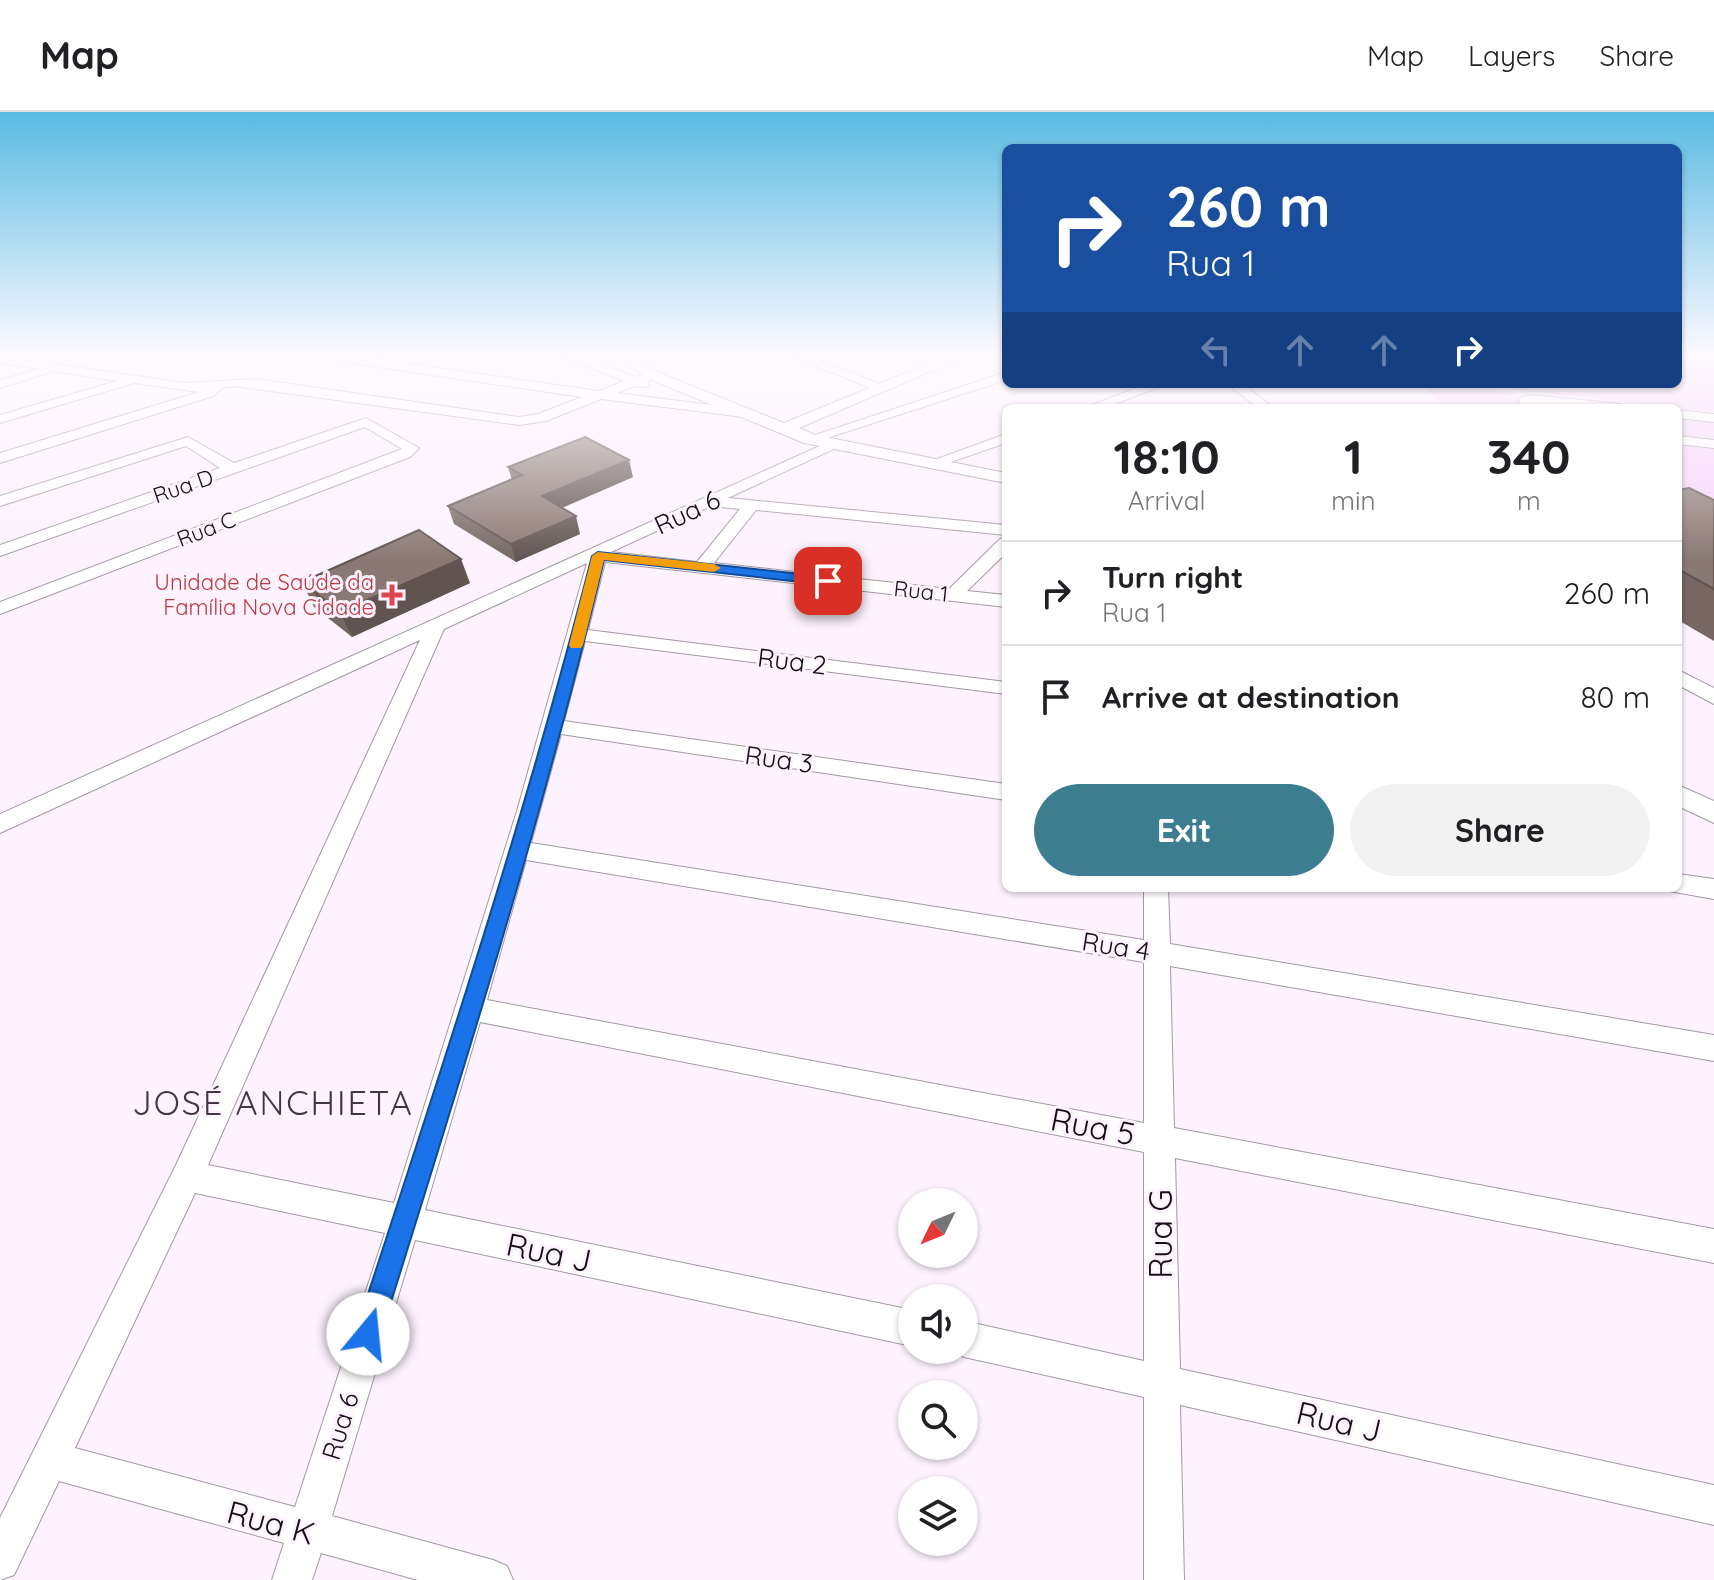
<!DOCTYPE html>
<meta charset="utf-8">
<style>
:root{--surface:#fff;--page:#f2f2f2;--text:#202124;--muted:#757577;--line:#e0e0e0;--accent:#3c7d90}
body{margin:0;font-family:Quicksand,sans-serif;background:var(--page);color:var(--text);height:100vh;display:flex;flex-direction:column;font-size:30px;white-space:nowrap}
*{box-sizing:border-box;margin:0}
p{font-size:26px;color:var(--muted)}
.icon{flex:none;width:44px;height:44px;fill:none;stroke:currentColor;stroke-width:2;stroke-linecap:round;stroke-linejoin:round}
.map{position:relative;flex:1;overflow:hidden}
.side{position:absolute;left:1002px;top:292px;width:680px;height:488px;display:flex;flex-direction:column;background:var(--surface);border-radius:12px;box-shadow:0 2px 6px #0004}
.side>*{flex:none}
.guide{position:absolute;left:1002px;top:32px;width:680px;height:244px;border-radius:12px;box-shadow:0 2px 6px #0004;background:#1a4fa0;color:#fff;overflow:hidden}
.needle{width:52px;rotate:227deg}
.buttons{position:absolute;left:898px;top:1076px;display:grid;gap:16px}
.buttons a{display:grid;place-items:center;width:80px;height:80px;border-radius:50%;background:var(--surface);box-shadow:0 2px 6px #0004;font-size:40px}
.pin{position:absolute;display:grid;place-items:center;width:68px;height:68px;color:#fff;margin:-34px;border-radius:16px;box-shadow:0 4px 12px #0006}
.me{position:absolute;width:88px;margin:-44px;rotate:17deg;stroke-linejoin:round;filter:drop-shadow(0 0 6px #0008)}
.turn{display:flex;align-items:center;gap:28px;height:168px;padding:0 32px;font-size:36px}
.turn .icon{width:104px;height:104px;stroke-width:2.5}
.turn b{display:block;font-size:56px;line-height:68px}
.lanes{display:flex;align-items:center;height:76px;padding:0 32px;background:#0003;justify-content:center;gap:40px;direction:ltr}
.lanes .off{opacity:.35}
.eta{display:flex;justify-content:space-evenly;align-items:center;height:136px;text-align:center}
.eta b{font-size:48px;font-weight:700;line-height:56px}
.action{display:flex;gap:16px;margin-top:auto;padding:16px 32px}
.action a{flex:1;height:92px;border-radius:48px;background:var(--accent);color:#fff;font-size:32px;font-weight:700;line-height:92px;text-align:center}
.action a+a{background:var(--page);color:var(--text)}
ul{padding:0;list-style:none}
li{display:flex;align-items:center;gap:24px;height:104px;padding:0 32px;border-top:2px solid var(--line)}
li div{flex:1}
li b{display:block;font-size:30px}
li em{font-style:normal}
header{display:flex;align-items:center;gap:48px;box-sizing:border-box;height:112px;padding:0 40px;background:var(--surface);border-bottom:2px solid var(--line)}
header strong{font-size:38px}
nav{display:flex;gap:44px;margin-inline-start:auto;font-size:28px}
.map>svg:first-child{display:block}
.green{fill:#f7d3fa}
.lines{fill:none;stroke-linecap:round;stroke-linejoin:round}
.minor-casing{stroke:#a497a5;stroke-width:2}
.tertiary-casing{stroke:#a497a5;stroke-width:2}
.minor{fill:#fff;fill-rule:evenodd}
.tertiary{fill:#fff;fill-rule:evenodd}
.wall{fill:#776762}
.shaded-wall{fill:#615450}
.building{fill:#8a7872;stroke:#615450;stroke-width:2}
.route{fill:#1a73e8;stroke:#114b97;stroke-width:2}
.slow{fill:#f59e0b}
.health-dot{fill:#e0444e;stroke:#fdf2fe;stroke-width:3}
.labels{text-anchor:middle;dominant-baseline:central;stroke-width:6;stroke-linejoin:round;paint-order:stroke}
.far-street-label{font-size:22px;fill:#130f14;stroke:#fdf2fe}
.far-health-label{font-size:22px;fill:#be3a42;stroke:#fdf2fe;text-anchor:end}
.street-label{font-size:26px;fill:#130f14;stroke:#fdf2fe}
.near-street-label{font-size:32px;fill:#130f14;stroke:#fdf2fe}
.near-neighbourhood-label{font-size:34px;letter-spacing:2px;fill:#413642;stroke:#fdf2fe}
</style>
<header>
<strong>Map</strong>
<nav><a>Map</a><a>Layers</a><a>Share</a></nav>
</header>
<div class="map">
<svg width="1714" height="1468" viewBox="0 0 1714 1468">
<rect width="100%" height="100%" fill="#fdf2fe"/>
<!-- green -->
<g class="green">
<polygon points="1678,244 1714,245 1714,300 1465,272 1678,272"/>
<polygon points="1422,272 1516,281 1522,296 1445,296"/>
<polygon points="1678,305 1714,309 1714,329 1678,325"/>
<polygon points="1678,333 1714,337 1714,389 1678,389"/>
</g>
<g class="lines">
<defs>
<g id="minor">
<polygon points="0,244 184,271 256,267 519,305 538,302 582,285 331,248 325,244 355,244 599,279 624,269 561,244 578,244 636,265 652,259 659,263 648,269 649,275 636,274 617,281 743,297 750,301 743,305 601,287 546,309 519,313 233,274 222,276 213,284 0,351 0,341 199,280 134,271 0,311 0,303 117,269 54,259 0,276 0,268 40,257 0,251"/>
<polygon points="791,244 808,244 890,276 878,279"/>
<polygon points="1006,260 1006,268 815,330 810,331 803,327"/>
<polygon points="1147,272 1167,272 1104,296 1084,296"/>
<polygon points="1227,272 1243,272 1274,296 1258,296"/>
<polygon points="1531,283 1621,292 1628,296 1539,292 1534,296 1520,296 1519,286"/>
<polygon points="1678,298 1714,302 1714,310 1678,306"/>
<polygon points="366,306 419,336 410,345 0,502 0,490 402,337 365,315 0,444 0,433 220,356 186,334 0,394 0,384 188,325 234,351"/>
<polygon points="1006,322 1006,331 939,354 929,354 926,351"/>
<polygon points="1678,324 1714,328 1714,336 1678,332"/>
<path d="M 833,328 L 840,332 L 838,335 L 728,386 L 1006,413 L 1006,423 L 756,398 L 714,451 L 949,477 L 1000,427 L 1006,426 L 1006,441 L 967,479 L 1006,483 L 1006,495 L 605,450 L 588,518 L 1006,570 L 1006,582 L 585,529 L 564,609 L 1006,672 L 1006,688 L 561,622 L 531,731 L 1144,828 L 1144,776 L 1168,776 L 1170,832 L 1714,923 L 1714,949 L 1170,854 L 1174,1016 L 1714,1117 L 1714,1151 L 1175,1046 L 1180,1257 L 1714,1373 L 1714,1413 L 1180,1293 L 1184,1468 L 1144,1468 L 1144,1285 L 964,1245 L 951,1238 L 964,1238 L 964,1209 L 1144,1249 L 1144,1040 L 480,910 L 425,1098 L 912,1198 L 912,1234 L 415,1128 L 332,1404 L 493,1448 L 507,1454 L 513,1468 L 418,1468 L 321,1441 L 312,1468 L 272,1468 L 284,1431 L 59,1369 L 14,1463 L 0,1468 L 0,1406 L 176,1053 L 420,528 L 0,721 L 0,702 ZM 711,394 L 740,397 L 697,450 L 611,440 ZM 587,451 L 517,699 L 394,1091 L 208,1053 L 444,517 ZM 526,748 L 1144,850 L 1144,1011 L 487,888 ZM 195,1081 L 385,1121 L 295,1395 L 75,1336 Z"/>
<polygon points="1678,558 1714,576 1714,592 1678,573"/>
<polygon points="1678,762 1714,767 1714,787 1669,779 1668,776 1678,776"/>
</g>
<g id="tertiary">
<polygon points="617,244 633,244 657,260 784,311 947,244 966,244 799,316 815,323 1006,361 1006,371 804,331 647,266"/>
<polygon points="1678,673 1714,689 1714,711 1678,694"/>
</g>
</defs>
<!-- minor casing -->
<use href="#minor" class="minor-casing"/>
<!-- tertiary casing -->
<use href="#tertiary" class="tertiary-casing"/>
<!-- minor -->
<use href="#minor" class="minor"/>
<!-- tertiary -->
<use href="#tertiary" class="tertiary"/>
</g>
<!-- wall -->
<g class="wall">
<polygon points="508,355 633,365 562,396 580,422 516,450 454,412 448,394 512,368"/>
<polygon points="1678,378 1714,388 1714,529 1678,508"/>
<polygon points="302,470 470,471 352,525 314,495"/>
</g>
<!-- shaded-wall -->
<g class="shaded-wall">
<polygon points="629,348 633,365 547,402 542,384"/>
<polygon points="576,404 580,422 516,450 511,432"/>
<polygon points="461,447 470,471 352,525 340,500"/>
</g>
<!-- building -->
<g class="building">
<polygon points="585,325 629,348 542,384 576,404 511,432 448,394 522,363 508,355"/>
<polygon points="1689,376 1714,388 1714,477 1678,457 1678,378"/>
<polygon points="419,418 461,447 340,500 302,470"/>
</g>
<!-- sky -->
<linearGradient id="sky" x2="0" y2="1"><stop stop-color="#5abae2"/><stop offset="0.54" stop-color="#fef9ff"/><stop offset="1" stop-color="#fef9ff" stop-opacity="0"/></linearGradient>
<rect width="1714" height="449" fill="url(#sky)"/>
<!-- route -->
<path class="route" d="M 598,440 L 828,465 L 835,469 L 828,473 L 604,448 C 542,709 461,966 381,1222 L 377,1232 L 368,1236 L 359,1232 L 355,1222 C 439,965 525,707 592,444 Z"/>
<!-- slow -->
<polygon class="slow" points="598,440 714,452 721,456 714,460 604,448 583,533 581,536 571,536 569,533 592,444"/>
<!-- markers -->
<path class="health-dot" d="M388 471h8v8h8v8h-8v8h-8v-8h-8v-8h8z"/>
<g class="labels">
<!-- far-street labels -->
<g class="far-street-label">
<text transform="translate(183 374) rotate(-19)">Rua D</text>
<text transform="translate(206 417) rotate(-21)">Rua C</text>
<text transform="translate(921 479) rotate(6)">Rua 1</text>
</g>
<!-- far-health labels -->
<g class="far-health-label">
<text x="374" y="470">Unidade de Saúde da<tspan x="374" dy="25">Família Nova Cidade</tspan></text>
</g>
<!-- street labels -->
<g class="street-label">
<text transform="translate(687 400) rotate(-25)">Rua 6</text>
<text transform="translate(792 549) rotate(7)">Rua 2</text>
<text transform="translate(779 647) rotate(8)">Rua 3</text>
<text transform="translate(1116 834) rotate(9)">Rua 4</text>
<text transform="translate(340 1314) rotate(-73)">Rua 6</text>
</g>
<!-- near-street labels -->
<g class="near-street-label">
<text transform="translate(1093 1014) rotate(11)">Rua 5</text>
<text transform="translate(1160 1122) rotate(-90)">Rua G</text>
<text transform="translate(549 1140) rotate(12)">Rua J</text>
<text transform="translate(1339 1309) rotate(13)">Rua J</text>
<text transform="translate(271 1410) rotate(15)">Rua K</text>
</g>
<!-- near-neighbourhood labels -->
<g class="near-neighbourhood-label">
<text x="273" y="990">JOSÉ ANCHIETA</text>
</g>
</g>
</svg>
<div class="buttons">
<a><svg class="needle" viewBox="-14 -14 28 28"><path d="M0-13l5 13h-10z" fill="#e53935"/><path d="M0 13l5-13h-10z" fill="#757577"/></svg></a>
<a><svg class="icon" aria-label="sound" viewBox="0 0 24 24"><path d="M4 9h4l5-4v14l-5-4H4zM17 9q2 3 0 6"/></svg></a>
<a><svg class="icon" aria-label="search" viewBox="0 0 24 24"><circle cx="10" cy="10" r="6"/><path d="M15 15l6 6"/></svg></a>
<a><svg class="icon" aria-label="layers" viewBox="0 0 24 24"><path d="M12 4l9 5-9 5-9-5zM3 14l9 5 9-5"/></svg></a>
</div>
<div class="pin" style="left:828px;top:469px;background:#d93025"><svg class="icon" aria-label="arrive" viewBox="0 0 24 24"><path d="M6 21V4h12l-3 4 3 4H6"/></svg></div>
<svg class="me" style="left:368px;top:1222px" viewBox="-20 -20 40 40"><circle r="19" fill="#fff"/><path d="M0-13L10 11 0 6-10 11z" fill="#1a73e8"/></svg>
<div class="guide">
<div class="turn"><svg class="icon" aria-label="right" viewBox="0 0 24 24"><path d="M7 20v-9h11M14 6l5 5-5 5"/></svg><div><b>260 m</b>Rua 1</div></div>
<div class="lanes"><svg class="icon off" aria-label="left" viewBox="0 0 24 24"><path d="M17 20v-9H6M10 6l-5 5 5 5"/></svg><svg class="icon off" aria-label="ahead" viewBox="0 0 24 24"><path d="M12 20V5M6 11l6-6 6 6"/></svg><svg class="icon off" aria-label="ahead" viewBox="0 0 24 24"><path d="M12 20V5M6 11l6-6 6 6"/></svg><svg class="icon" aria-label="right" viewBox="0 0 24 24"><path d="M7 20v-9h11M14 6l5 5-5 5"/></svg></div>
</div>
<section class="side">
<div class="eta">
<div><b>18:10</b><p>Arrival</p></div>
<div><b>1</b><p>min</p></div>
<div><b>340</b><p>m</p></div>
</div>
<ul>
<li><svg class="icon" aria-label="right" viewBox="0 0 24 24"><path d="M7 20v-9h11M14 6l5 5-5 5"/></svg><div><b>Turn right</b><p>Rua 1</p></div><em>260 m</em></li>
<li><svg class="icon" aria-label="arrive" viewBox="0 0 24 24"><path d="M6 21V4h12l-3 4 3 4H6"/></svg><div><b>Arrive at destination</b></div><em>80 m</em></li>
</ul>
<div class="action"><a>Exit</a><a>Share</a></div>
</section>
</div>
